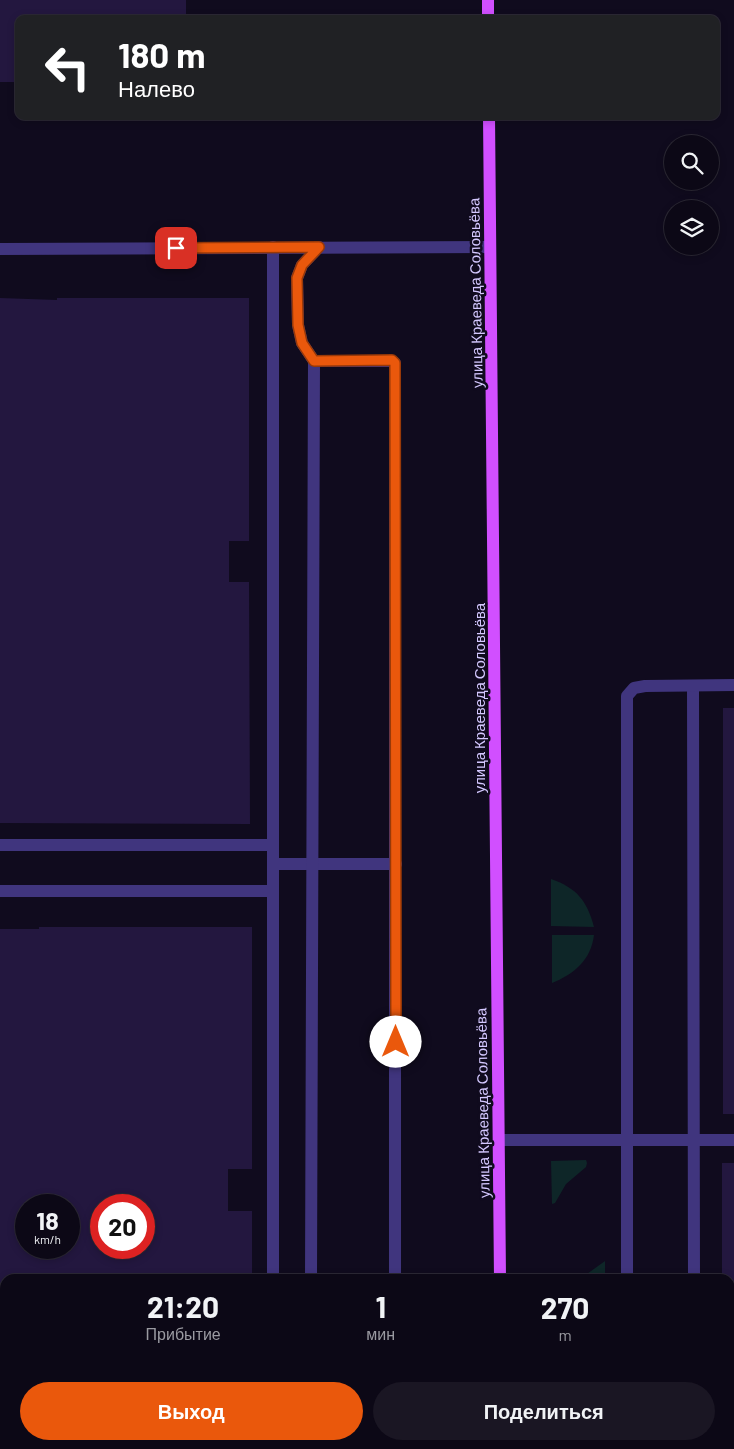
<!DOCTYPE html>
<html lang="ru">
<meta charset="utf-8">
<style>
:root{--surface:#0c0816;--page:#1a1623;--text:#f1f3f6;--muted:#9a9aa1;--line:#2c2935;--accent:#ea580c}
body{margin:0;font-family:Barlow,sans-serif;background:var(--page);color:var(--text);height:100vh;display:flex;flex-direction:column;font-size:19px;white-space:nowrap}
*{box-sizing:border-box;margin:0}
p{font-size:16px;color:var(--muted)}
.icon{flex:none;width:28px;height:28px;fill:none;stroke:currentColor;stroke-width:2;stroke-linecap:round;stroke-linejoin:round}
.map{position:relative;flex:1;overflow:hidden}
.panel{position:absolute;left:0px;top:1274px;width:735px;height:176px;display:flex;flex-direction:column;background:var(--surface);border-radius:15px 15px 0 0;box-shadow:0 2px 8px #0003,0 0 0 1px var(--line)}
.panel>*{flex:none}
.guide{position:absolute;left:15px;top:15px;width:705px;height:105px;border-radius:10px;box-shadow:0 2px 8px #0003,0 0 0 1px var(--line);background:#202124;color:#fff;overflow:hidden}
.tools{position:absolute;left:664px;top:135px;display:grid;gap:10px}
.tools a{display:grid;place-items:center;width:55px;height:55px;border-radius:50%;background:var(--surface);box-shadow:0 2px 8px #0003,0 0 0 1px var(--line);font-size:25px}
.speed{position:absolute;left:15px;top:1194px;display:flex;gap:10px;font-size:25px;font-weight:700;text-align:center}
.speed>*{display:grid;place-content:center;width:65px;height:65px;border-radius:50%;background:var(--surface);box-shadow:0 2px 8px #0003,0 0 0 1px var(--line);line-height:1}
.speed small{font-size:12px;font-weight:400}
.speed .limit{border:8px solid #d22;background:#fff;color:#111}
.pin{position:absolute;display:grid;place-items:center;width:42px;height:42px;color:#fff;margin:-21px;border-radius:10px;box-shadow:0 2px 8px #0006}
.me{position:absolute;width:55px;margin:-28px;rotate:0deg;stroke-linejoin:round;filter:drop-shadow(0 0 4px #0008)}
.turn{display:flex;align-items:center;gap:18px;height:105px;padding:0 20px;font-size:22px}
.turn .icon{width:65px;height:65px;stroke-width:2.5}
.turn b{display:block;font-size:35px;line-height:42px}
.eta{display:flex;justify-content:space-evenly;align-items:center;height:85px;text-align:center}
.eta b{font-size:30px;font-weight:700;line-height:35px}
.action{display:flex;gap:10px;margin-top:auto;padding:10px 20px}
.action a{flex:1;height:58px;border-radius:30px;background:var(--accent);color:#fff;font-size:20px;font-weight:700;line-height:58px;text-align:center}
.action a+a{background:var(--page);color:var(--text)}
.map>svg:first-child{display:block}
.green{fill:#0e2628}
.building{fill:#23173f;fill-rule:evenodd}
.lines{fill:none;stroke-linecap:round;stroke-linejoin:round}
.minor{stroke:#40357e;stroke-width:12}
.major{stroke:#d14fff;stroke-width:12}
.route-casing{stroke:#983908;stroke-width:12}
.route{stroke:#ea580c;stroke-width:9}
.labels{text-anchor:middle;dominant-baseline:central;stroke-width:5;stroke-linejoin:round;paint-order:stroke}
.street-label{font-size:15px;fill:#d4c8ff;stroke:#100b1e}
</style>
<div class="map">
<svg width="734" height="1449" viewBox="0 0 734 1449">
<rect width="100%" height="100%" fill="#100b1e"/>
<!-- green -->
<g class="green">
<path d="M 551,879 C 577,888 587,901 594,927 L 551,926 Z"/>
<path d="M 552,935 L 594,935 C 591,960 574,974 552,983 Z"/>
<polygon points="586,1160 587,1163 586,1167 566,1184 555,1203 552,1204 551,1161"/>
<polygon points="605,1261 605,1279 580,1279"/>
</g>
<!-- building -->
<g class="building">
<polygon points="0,0 186,0 186,19 19,19 19,82 0,82"/>
<polygon points="0,298 57,300 57,298 249,298 249,541 229,541 229,582 249,582 250,824 0,823"/>
<rect x="723" y="708" width="11" height="406"/>
<path d="M 39,927 L 252,927 L 252,1169 L 228,1169 L 228,1211 L 252,1211 L 252,1279 L 5,1279 L 5,1445 L 252,1445 L 252,1449 L 0,1449 L 0,929 L 39,929 ZM 26,1205 L 69,1205 L 69,1248 L 26,1248 ZM 101,1205 L 144,1205 L 144,1248 L 101,1248 Z"/>
<polygon points="722,1163 734,1163 734,1449 723,1449 723,1445 730,1445 730,1279 722,1279"/>
</g>
<g class="lines">
<!-- minor -->
<g class="minor">
<polyline points="0,249 490,247"/>
<polyline points="314,361 392,361 395,363 395,1279"/>
<polyline points="693,686 694,1279"/>
<polyline points="0,845 273,845"/>
<polyline points="273,864 396,864"/>
<polyline points="0,891 273,891"/>
<polyline points="499,1140 734,1140"/>
<polyline points="273,1279 273,247"/>
<polyline points="311,1279 314,361 302,343 298,325 297,278 302,265 319,247"/>
<polyline points="627,1279 627,696 634,688 645,686 734,685"/>
<polyline points="273,1445 273,1449"/>
<polyline points="627,1445 627,1449"/>
<polyline points="695,1445 695,1449"/>
</g>
<!-- major -->
<g class="major">
<polyline points="488,0 488,19"/>
<polyline points="489,116 500,1279"/>
<polyline points="501,1445 501,1449"/>
</g>
</g>
<g class="lines">
<defs>
<polyline id="route" points="176,248 319,247 302,265 297,278 298,325 302,343 314,361 392,360 395,363 396,1042"/>
</defs>
<!-- route casing -->
<use href="#route" class="route-casing"/>
<!-- route -->
<use href="#route" class="route"/>
</g>
<g class="labels">
<!-- street labels -->
<g class="street-label">
<text transform="translate(475 293) rotate(-91)">улица Краеведа Соловьёва</text>
<text transform="translate(479 698) rotate(-90)">улица Краеведа Соловьёва</text>
<text transform="translate(482 1103) rotate(-91)">улица Краеведа Соловьёва</text>
</g>
</g>
</svg>
<div class="tools">
<a><svg class="icon" aria-label="search" viewBox="0 0 24 24"><circle cx="10" cy="10" r="6"/><path d="M15 15l6 6"/></svg></a>
<a><svg class="icon" aria-label="layers" viewBox="0 0 24 24"><path d="M12 4l9 5-9 5-9-5zM3 14l9 5 9-5"/></svg></a>
</div>
<div class="speed"><div>18<small>km/h</small></div><div class="limit">20</div></div>
<div class="pin" style="left:176px;top:248px;background:#d93025"><svg class="icon" aria-label="arrive" viewBox="0 0 24 24"><path d="M6 21V4h12l-3 4 3 4H6"/></svg></div>
<svg class="me" style="left:396px;top:1042px" viewBox="-20 -20 40 40"><circle r="19" fill="#fff"/><path d="M0-13L10 11 0 6-10 11z" fill="#ea580c"/></svg>
<div class="guide">
<div class="turn"><svg class="icon" aria-label="left" viewBox="0 0 24 24"><path d="M17 20v-9H6M10 6l-5 5 5 5"/></svg><div><b>180 m</b>Налево</div></div>
</div>
<section class="panel">
<div class="eta">
<div><b>21:20</b><p>Прибытие</p></div>
<div><b>1</b><p>мин</p></div>
<div><b>270</b><p>m</p></div>
</div>
<div class="action"><a>Выход</a><a>Поделиться</a></div>
</section>
</div>
